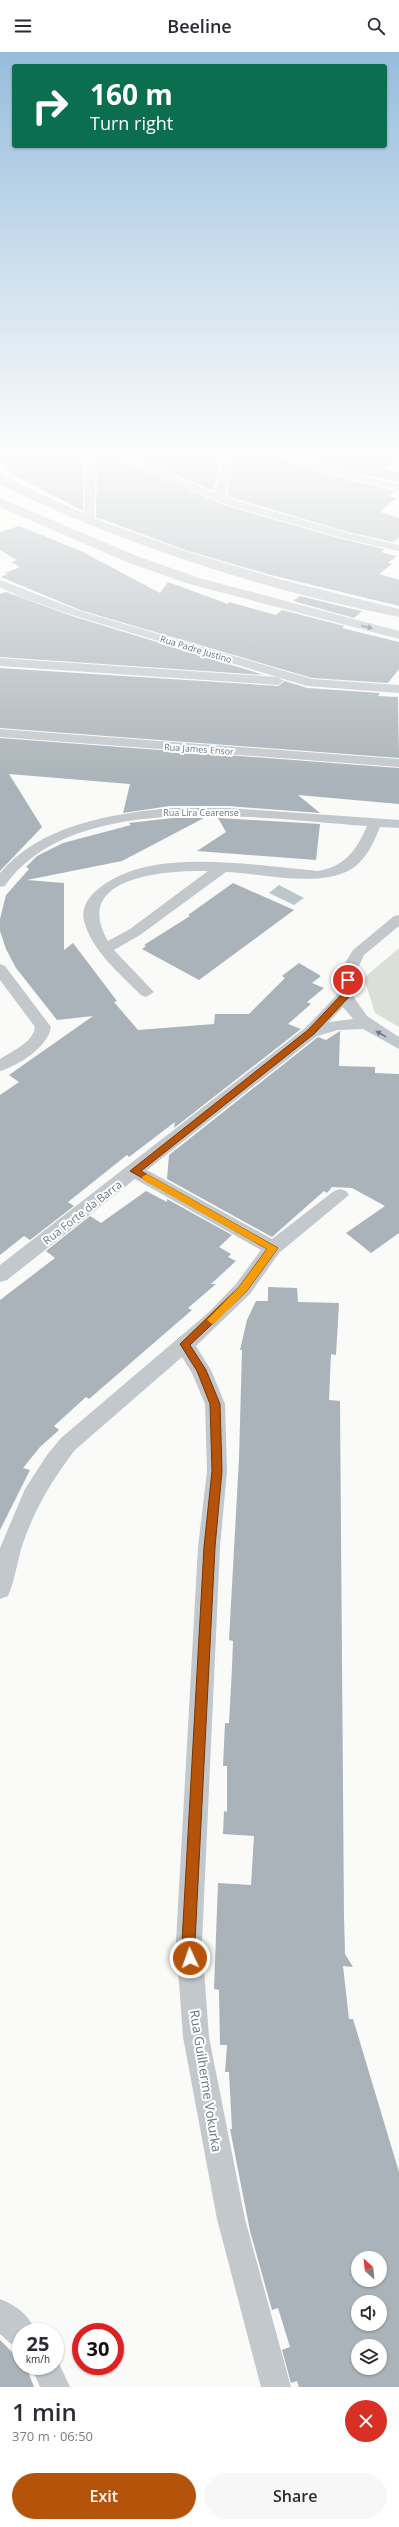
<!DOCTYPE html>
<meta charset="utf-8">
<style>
:root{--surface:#fff;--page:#f7f7f7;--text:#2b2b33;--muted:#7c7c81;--accent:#b45309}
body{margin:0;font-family:"Open Sans",sans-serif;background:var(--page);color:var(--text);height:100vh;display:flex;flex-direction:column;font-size:15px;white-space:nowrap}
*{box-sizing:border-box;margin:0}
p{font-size:13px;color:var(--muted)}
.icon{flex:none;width:22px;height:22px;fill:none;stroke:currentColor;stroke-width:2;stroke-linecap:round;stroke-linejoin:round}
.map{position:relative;height:2335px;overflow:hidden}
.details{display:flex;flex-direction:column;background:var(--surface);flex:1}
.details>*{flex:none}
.banner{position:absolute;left:12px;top:12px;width:375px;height:84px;border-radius:4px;box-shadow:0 1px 3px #0004;background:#0b6e4f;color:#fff;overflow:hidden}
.needle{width:26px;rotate:333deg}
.buttons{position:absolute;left:351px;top:2199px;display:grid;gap:8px}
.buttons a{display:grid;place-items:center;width:36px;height:36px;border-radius:50%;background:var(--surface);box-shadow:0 1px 3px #0004;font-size:20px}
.speed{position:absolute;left:12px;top:2271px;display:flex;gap:8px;font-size:20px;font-weight:700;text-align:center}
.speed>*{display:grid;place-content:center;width:52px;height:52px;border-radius:50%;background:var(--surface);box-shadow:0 1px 3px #0004;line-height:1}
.speed small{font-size:10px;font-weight:400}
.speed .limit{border:6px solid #d22;background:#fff;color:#111}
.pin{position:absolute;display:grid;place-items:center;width:34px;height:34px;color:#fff;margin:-17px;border:2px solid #fff;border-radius:50%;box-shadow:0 1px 4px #0007}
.me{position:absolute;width:44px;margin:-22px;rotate:357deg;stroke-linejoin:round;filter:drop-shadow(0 0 3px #0008)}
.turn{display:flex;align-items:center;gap:14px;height:84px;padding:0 12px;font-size:18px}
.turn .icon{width:52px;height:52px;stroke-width:2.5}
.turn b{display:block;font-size:28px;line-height:34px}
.round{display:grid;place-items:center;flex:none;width:42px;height:42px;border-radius:21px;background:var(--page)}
.summary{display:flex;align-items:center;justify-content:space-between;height:68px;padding:0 12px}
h1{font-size:24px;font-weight:600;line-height:30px}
.action{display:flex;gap:8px;margin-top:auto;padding:8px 12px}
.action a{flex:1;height:46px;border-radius:24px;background:var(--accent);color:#fff;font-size:16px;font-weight:600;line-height:46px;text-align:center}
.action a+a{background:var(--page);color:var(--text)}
header{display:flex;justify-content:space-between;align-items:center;height:52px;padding:0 12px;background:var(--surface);font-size:18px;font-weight:600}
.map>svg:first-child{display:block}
.green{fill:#dadfd7}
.water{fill:#bbc7cb}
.building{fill:#aab3b9;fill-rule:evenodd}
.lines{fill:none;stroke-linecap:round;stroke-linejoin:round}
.minor{fill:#c3c8cc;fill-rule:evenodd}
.tertiary{fill:#c3c8cc;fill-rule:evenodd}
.oneway{fill:#6a7a87}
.route{fill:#b45309;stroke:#753606}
.slow{fill:#f59e0b}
.labels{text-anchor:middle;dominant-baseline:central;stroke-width:4;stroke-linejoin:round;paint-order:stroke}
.far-street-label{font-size:9px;fill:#657683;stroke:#fff}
.street-label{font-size:11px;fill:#657683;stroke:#fff}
.near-street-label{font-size:13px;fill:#657683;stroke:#fff}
</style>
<header><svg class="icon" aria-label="menu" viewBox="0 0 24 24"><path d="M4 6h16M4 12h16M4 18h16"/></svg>Beeline<svg class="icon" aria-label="search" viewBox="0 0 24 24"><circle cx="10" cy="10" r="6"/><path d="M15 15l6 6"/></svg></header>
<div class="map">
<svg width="399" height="2335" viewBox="0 0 399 2335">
<rect width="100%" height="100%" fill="#fafaf8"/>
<!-- green -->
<polygon class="green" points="399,896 399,975 375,961 364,926"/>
<!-- water -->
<polygon class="water" points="279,833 304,846 294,853 269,841"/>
<!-- building -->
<g class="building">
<polygon points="0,404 84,404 83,459 2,417 9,415 0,410"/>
<polygon points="97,404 112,404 224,453 342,487 385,497 381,500 397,504 388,511 392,512 379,522 399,528 399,554 271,523 185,498 96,465"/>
<polygon points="130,404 221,404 214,439"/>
<polygon points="234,404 277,404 326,422 395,439 388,444 396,446 380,460 399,466 399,485 393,490 348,480 227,444"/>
<polygon points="298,404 399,404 383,417 399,420 399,430 332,416"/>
<polygon points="19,474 81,499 160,541 168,530 228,552 229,550 276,563 282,558 344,574 342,576 399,590 399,617 388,631 312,626 80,558 1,525 8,522 5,521 20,515 11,510 17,508 0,498 0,480"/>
<polygon points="6,540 72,564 264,623 0,605 0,542"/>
<polygon points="300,544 348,556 362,559 354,566 293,549"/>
<polygon points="0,616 278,634 285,629 307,636 380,641 378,644 398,645 399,706 0,676"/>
<polygon points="0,686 399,716 399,752 298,743 320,761 228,754 170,754 123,761 130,732 9,722 42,775 0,819"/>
<polygon points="173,766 204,766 122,809 27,828 64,831 64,898 73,891 117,949 114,950 138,978 214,972 215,962 249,962 285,926 282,924 299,911 321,924 312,931 324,936 307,950 311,952 288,972 301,977 174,1076 175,1070 129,1105 127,1103 68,1150 74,1154 30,1188 24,1184 0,1203 0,1043 19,1030 9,1023 93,964 57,968 16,916 6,897 0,879 0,867 6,843 29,817 26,815 37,804 63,791 131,773 129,771"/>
<polygon points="218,766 320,772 316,808 197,799 226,780"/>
<polygon points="233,831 294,858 199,928 142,897 146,894 144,893 190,864 188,863"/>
<polygon points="340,979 339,1014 375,1015 375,1021 399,1022 399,1181 371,1201 346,1181 385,1154 352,1136 332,1135 327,1141 324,1139 272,1185 167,1127 169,1103 318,985 326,988"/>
<polygon points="146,1139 167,1150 167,1147 232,1183 219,1195 231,1202 228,1205 236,1209 211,1232 216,1232 188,1256 192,1258 89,1347 86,1345 54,1374 59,1378 40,1395 23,1416 30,1418 0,1478 0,1248 55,1206 46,1199 90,1164 101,1171"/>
<path d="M 268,1235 L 297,1236 L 298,1250 L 339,1251 L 336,1303 L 331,1302 L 329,1348 L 340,1349 L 344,1864 L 345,1902 L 353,1915 L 343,1914 L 349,1967 L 353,1967 L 399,2120 L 399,2335 L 299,2335 L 297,2329 L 291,2331 L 282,2298 L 290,2295 L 278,2256 L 272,2258 L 250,2179 L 230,2077 L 232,2077 L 229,2020 L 225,2020 L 227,1993 L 220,1993 L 219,1938 L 214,1937 L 218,1831 L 251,1833 L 254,1784 L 223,1782 L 224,1759 L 227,1760 L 227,1714 L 223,1714 L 225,1671 L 229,1671 L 232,1616 L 233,1589 L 229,1588 L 239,1407 L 242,1298 L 240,1298 L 247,1268 L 256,1249 L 268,1249 ZM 358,2206 L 380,2206 L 380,2228 L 358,2228 ZM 358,2250 L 380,2250 L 380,2272 L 358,2272 ZM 358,2294 L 380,2294 L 380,2316 L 358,2316 Z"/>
<polygon points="0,2288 21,2309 21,2314 26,2314 34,2335 0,2335"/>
</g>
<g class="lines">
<!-- minor -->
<g class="minor">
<polygon points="86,404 96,404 94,469 89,472 84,469"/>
<polygon points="113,404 126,404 215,441 223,404 233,404 225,445 348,481 399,493 399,499 342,486 224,452"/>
<polygon points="278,404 293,404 332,417 399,432 399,438 326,421"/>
<polygon points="0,528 80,559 312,627 399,633 399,641 307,634 72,563 21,545 0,535"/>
<polygon points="0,606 278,625 284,629 278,633 0,614"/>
<polygon points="0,677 399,707 399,715 0,685"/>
<path d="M 170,756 L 228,756 L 399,768 L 399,776 L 380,775 C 375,787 370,800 360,810 C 332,840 263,821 226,820 L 140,883 L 114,898 L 151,937 L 154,940 L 146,945 L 141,943 C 120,922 92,899 84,869 C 81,857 88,845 97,838 C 149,793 254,814 318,819 C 345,814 356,799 367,774 C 265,767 73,736 5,834 L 0,835 L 0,821 C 40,773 111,762 170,756 ZM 208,819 L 130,877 L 108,889 C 70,824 167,818 208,819 Z"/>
<path d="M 399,863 L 399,874 L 364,903 L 358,916 L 353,944 L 367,964 L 399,985 L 399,997 L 363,977 L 338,978 L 317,984 L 147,1118 L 272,1187 L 334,1139 L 340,1137 L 346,1139 L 349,1143 L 279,1201 L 250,1242 L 196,1294 L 211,1318 L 225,1352 L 227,1419 L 220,1495 L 202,1890 L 209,1985 L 245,2167 L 291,2335 L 261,2335 L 217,2167 L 183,1985 L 176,1890 L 198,1495 L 207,1419 L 205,1352 L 192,1321 L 182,1305 L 75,1398 C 52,1428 34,1458 22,1494 C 17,1510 15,1528 8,1544 L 0,1547 L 0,1496 L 25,1437 L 47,1403 L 61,1386 L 209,1260 L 236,1232 L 261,1198 L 135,1127 L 7,1228 L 0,1230 L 0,1213 L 305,976 L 337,943 L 342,916 L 353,898 L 394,864 ZM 343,955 L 353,967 L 329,970 Z"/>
<path d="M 0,912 L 5,914 L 51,975 C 48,995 18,1014 0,1019 L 0,1007 C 12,999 33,991 35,975 L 0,928 Z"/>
<path d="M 0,2247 C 16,2253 30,2264 36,2280 L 21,2280 L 21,2295 L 10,2291 L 0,2282 Z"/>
<polygon points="55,2303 70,2335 40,2335 31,2314 55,2314"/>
</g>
<!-- tertiary -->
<g class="tertiary">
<path d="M 0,423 L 93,466 L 185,499 L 279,527 L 399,557 L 399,565 C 265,538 122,493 0,432 Z"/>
<polygon points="0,446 137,504 199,526 399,579 399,587 189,532 127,510 0,455"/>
</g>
</g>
<!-- one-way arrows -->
<defs><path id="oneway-solid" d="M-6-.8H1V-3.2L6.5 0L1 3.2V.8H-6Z"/></defs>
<g class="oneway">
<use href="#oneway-solid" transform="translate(367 575) rotate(13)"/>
<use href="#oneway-solid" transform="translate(381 982) rotate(-151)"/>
</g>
<!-- sky -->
<linearGradient id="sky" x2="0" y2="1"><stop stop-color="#96bcdc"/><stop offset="0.55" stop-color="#fdfdfc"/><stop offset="1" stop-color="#fdfdfc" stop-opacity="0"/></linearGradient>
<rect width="399" height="731" fill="url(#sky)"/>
<!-- route -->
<polygon class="route" points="345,927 352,928 348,946 314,982 141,1119 278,1196 246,1240 190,1293 206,1318 220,1352 222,1419 215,1495 195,1890 197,1906 195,1910 190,1912 185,1910 182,1890 204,1495 212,1419 210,1352 197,1319 180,1292 239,1235 267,1197 130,1119 308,978 341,943"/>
<!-- slow -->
<polygon class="slow" points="147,1122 278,1196 246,1240 215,1271 212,1272 207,1268 239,1235 267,1197 143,1128 142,1125"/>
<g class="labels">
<!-- far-street labels -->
<g class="far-street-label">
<text transform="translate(196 597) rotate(17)">Rua Padre Justino</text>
<text transform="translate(199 697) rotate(4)">Rua James Ensor</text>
<text x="201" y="760">Rua Lira Cearense</text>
</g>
<!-- street labels -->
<g class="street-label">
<text transform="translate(82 1160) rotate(-38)">Rua Forte da Barra</text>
</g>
<!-- near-street labels -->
<g class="near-street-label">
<text transform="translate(206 2029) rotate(81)">Rua Guilherme Vokurka</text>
</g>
</g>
</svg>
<div class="buttons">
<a><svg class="needle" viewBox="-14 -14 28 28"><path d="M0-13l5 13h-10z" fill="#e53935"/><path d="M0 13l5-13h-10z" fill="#7c7c81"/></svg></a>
<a><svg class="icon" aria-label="sound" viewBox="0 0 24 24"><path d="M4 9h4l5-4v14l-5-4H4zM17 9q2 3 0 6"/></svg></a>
<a><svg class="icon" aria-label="layers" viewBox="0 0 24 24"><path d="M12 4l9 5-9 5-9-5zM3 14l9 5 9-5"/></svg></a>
</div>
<div class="speed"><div>25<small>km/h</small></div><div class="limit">30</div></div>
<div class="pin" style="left:348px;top:928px;background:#d93025"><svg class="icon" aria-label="arrive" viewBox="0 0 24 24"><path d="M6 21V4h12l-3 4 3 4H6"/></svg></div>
<svg class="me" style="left:190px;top:1906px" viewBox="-20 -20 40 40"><circle r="17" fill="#b45309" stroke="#fff" stroke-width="3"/><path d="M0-11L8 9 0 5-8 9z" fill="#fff"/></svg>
<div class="banner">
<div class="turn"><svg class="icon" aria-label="right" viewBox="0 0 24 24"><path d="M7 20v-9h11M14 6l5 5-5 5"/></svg><div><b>160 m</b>Turn right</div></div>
</div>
</div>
<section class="details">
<div class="summary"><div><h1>1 min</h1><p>370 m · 06:50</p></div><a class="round" style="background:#d93025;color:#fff"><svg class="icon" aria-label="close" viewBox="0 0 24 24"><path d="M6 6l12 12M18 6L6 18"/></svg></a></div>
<div class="action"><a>Exit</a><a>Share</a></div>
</section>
